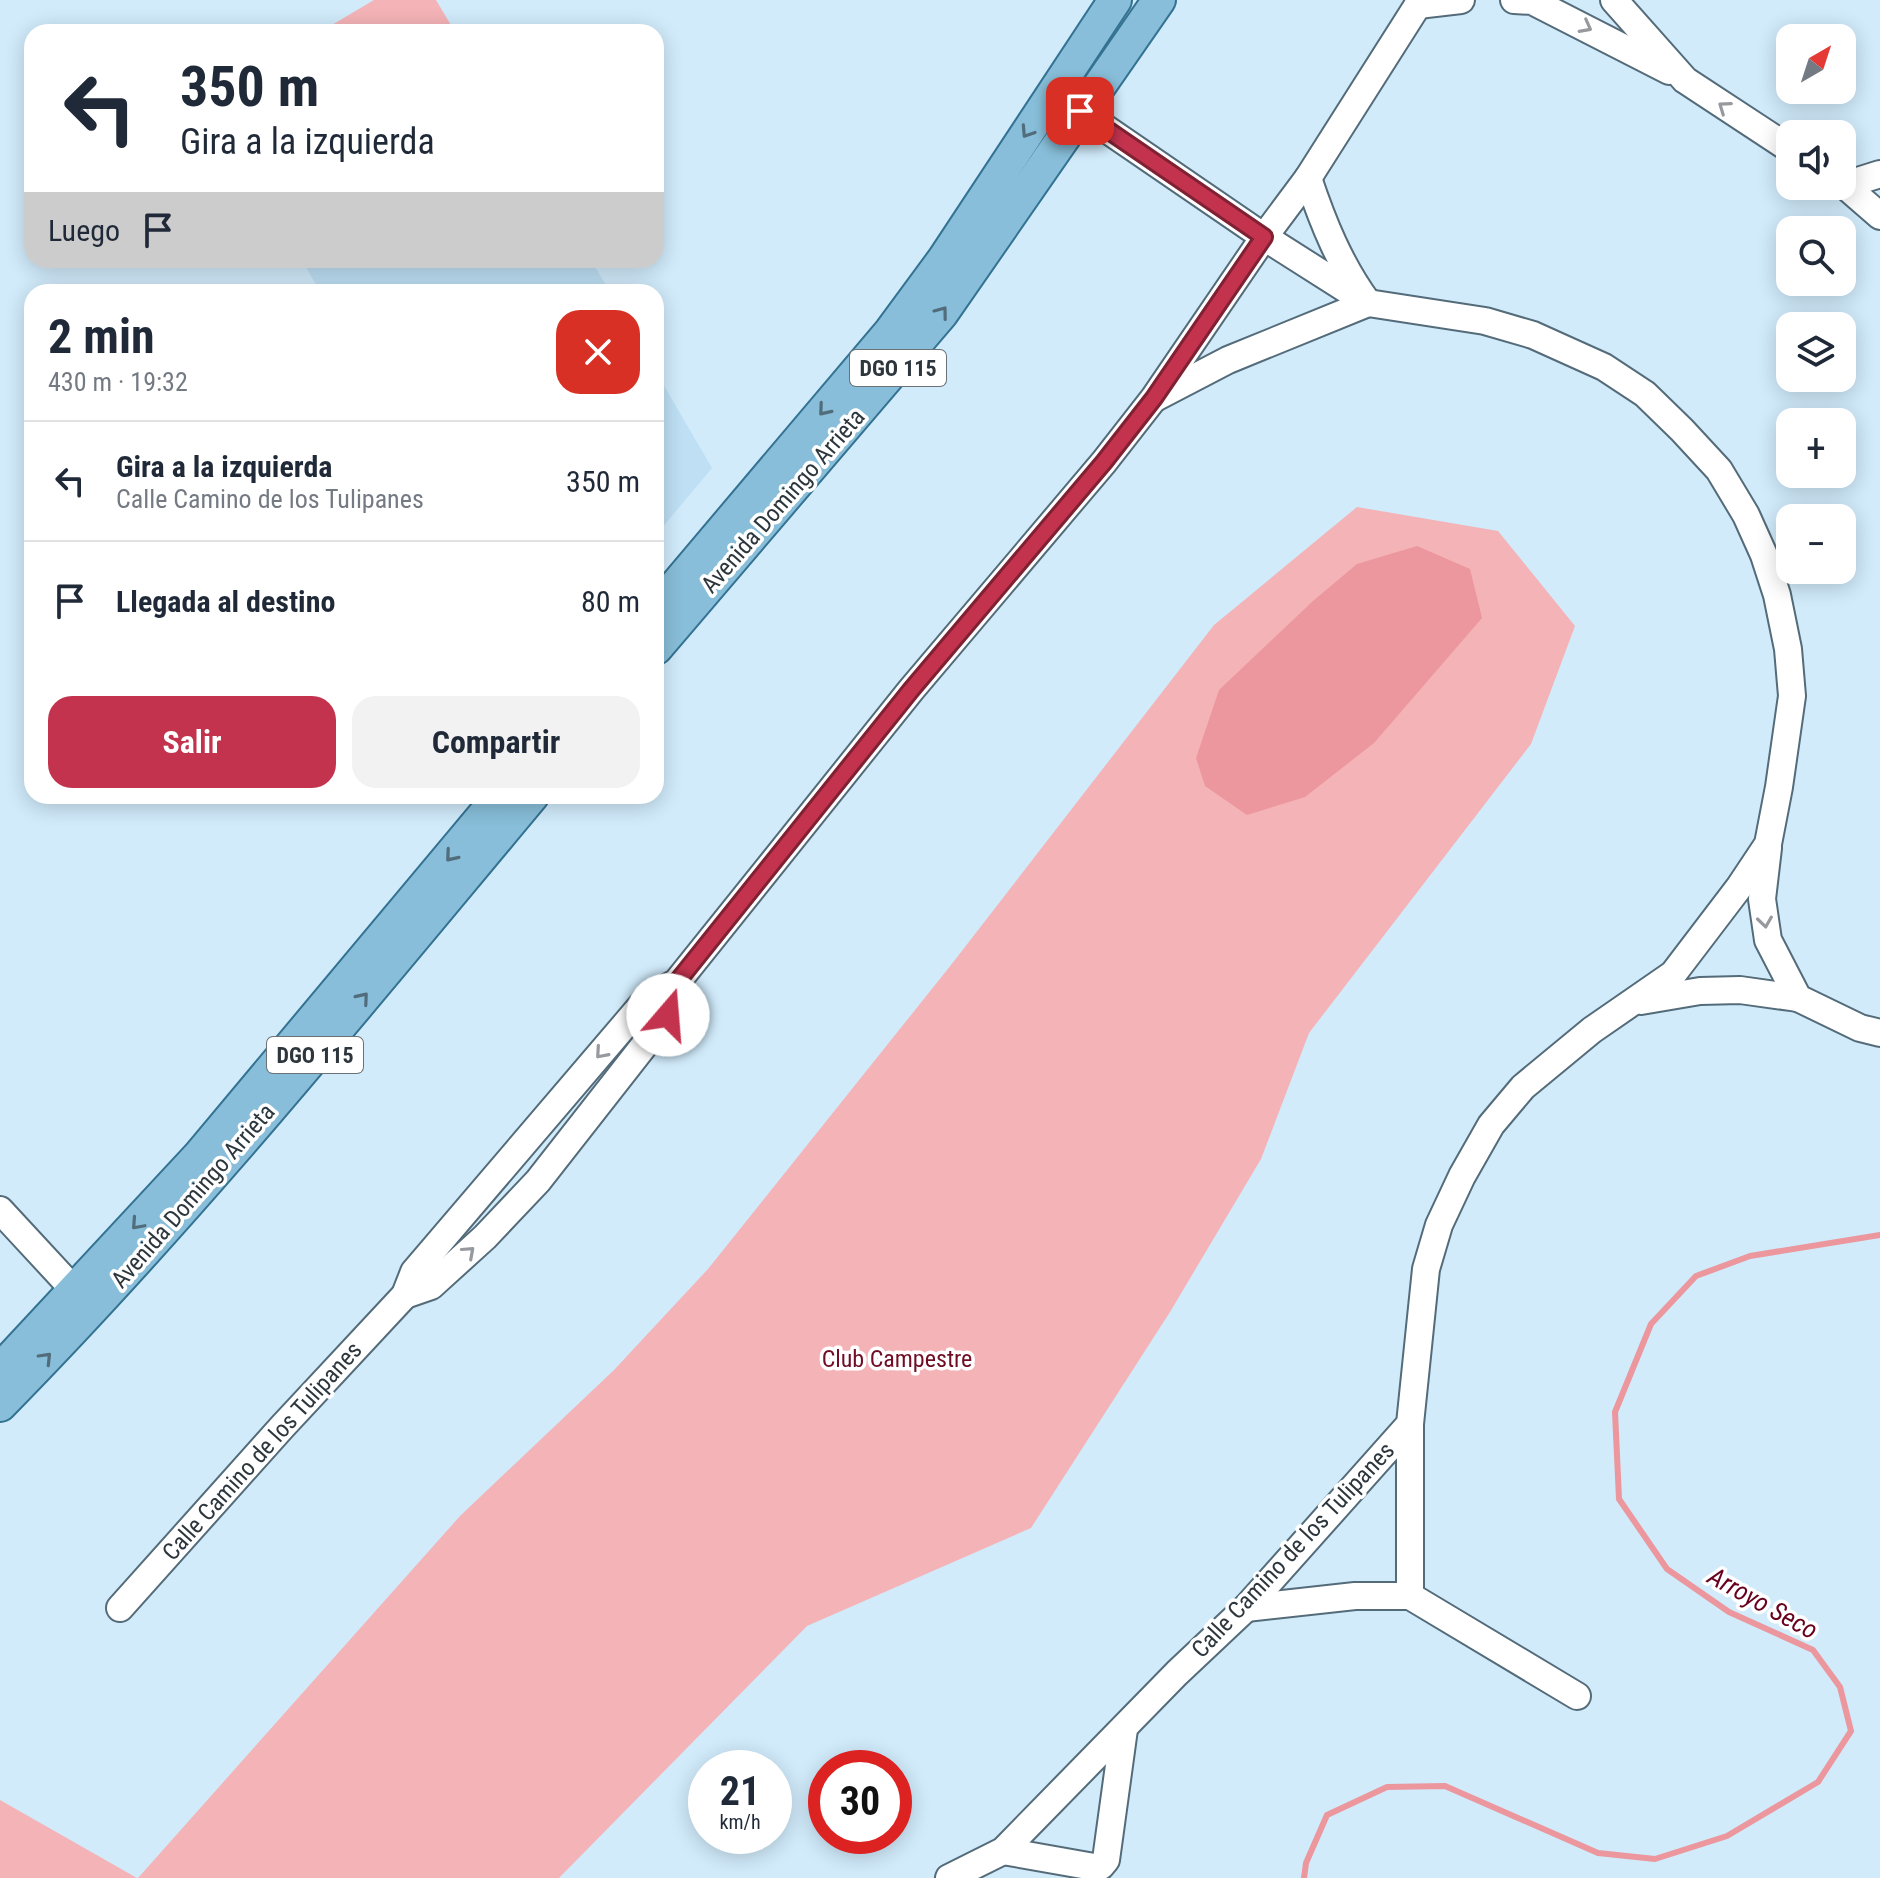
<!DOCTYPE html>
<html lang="es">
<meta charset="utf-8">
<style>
:root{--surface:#fff;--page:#f2f2f3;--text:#1f2937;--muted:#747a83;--line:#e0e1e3;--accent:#c3334e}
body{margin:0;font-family:"Roboto Condensed",sans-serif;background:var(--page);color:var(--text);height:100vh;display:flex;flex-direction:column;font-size:30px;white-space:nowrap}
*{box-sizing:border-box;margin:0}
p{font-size:26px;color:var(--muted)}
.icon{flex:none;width:44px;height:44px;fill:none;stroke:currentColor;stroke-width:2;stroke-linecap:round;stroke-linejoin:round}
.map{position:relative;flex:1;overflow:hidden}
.panel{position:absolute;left:24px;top:284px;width:640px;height:520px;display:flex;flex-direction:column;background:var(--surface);border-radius:24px;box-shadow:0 4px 20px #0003}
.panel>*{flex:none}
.banner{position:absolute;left:24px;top:24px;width:640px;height:244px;border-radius:24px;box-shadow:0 4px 20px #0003;background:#fff;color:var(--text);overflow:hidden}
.needle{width:52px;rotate:39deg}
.controls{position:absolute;left:1776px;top:24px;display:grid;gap:16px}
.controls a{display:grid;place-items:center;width:80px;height:80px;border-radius:16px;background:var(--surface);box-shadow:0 4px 20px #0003;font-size:40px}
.speed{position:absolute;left:688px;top:1750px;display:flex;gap:16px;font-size:40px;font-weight:700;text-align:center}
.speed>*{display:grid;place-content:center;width:104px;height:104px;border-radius:50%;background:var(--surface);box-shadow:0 4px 20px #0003;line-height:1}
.speed small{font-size:20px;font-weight:400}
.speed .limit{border:12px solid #d22;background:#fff;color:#111}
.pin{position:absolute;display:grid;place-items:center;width:68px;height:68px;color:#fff;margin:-34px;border-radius:16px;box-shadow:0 4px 12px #0006}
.me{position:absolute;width:88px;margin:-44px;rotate:18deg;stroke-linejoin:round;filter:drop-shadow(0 0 6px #0008)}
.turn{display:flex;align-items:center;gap:28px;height:168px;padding:0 24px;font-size:36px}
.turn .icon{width:104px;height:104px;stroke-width:2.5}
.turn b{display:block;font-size:56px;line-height:68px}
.then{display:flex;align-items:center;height:76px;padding:0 24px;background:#0003;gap:16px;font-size:30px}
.round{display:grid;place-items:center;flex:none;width:84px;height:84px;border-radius:24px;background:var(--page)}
.summary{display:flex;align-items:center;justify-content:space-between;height:136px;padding:0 24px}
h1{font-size:48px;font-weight:700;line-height:60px}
.action{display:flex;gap:16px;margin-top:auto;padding:16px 24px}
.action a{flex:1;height:92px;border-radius:24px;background:var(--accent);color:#fff;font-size:32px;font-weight:700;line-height:92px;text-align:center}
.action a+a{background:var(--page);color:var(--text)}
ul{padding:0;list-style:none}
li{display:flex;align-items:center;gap:24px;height:120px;padding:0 24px;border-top:2px solid var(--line)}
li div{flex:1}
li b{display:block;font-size:30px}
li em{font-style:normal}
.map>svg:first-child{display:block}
.built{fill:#bedff4}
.green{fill:#f4b3b7}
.water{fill:#eb979d}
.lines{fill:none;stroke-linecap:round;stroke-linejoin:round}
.stream{stroke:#eb979d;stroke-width:6}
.minor-casing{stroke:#546b79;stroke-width:30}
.major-casing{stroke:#347292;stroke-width:36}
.minor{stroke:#fff;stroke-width:26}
.major{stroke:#88bed9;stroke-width:32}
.oneway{stroke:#969a9e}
.oneway2{stroke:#516c7b}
.route-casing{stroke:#7f2133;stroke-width:20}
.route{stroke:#c3334e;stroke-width:14}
.labels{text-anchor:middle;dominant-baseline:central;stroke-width:7;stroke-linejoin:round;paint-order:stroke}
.shield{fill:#fff;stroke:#6b7276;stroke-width:2}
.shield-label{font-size:22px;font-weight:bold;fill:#2c363c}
.street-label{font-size:24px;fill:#2c363c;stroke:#fff}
.park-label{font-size:24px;fill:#700c24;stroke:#fff}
.water-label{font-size:26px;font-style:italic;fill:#66001d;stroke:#fff}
</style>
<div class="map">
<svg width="1880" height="1878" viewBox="0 0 1880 1878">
<rect width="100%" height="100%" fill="#d1ebfb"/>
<!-- built -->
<g class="built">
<polygon points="302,260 591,260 610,292 320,292"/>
<polygon points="656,372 712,468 656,535"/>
</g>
<!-- green -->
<g class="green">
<polygon points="374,0 436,0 455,32 320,32"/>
<polygon points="1357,507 1498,531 1575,626 1531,744 1309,1033 1261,1159 1170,1312 1031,1528 807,1626 559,1878 138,1878 460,1516 614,1370 708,1269 951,965 1214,625"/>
<polygon points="0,1800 137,1878 0,1878"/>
</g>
<!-- water -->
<polygon class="water" points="1417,546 1470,569 1482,618 1374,743 1305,797 1247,815 1205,786 1196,758 1219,690 1313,601 1357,564"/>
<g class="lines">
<!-- stream -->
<polyline class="stream" points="1304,1878 1306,1863 1327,1815 1387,1787 1445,1786 1598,1853 1655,1859 1727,1836 1818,1782 1851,1731 1840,1687 1813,1650 1729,1612 1667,1569 1619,1499 1615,1412 1651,1324 1696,1276 1750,1256 1880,1235"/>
<defs>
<g id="minor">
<polyline points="1514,0 1532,1 1669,71"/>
<polyline points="1614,0 1685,80 1790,149"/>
<polyline points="1418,5 1461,0"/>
<polyline points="1842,183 1880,216"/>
<polyline points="1845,185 1880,174"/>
<path d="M 1157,397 L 1228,360 L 1368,303 C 1340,265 1323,223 1308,178"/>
<polyline points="1768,848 1762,899 1768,940 1798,998 1860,1028 1880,1033"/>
<polyline points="1641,1001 1700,991 1740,990 1798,998"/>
<polyline points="0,1210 87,1304"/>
<polyline points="405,1295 431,1286 485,1237 538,1181 668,1015 677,982"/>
<polyline points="1410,1596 1410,1424"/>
<polyline points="120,1608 282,1427 405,1295 414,1272 647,999 677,982 911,690 1104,462 1154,398 1264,237 1308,178 1421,0"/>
<polyline points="1246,1608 1355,1596 1410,1596 1577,1696"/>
<polyline points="1003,1851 1094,1867 1101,1866 1106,1860 1124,1729"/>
<polyline points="949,1878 1003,1851 1177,1673 1246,1608 1410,1424 1426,1269 1439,1225 1462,1176 1491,1125 1523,1087 1592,1030 1673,974 1740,886 1768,844 1779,787 1792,696 1788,649 1777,595 1764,555 1746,515 1719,470 1682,430 1645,394 1604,367 1533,335 1485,321 1368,303 1264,237 1080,111"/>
</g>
<g id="major">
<polyline points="656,609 891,331 944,259 1115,0"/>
<polyline points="656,648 942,313 1159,0"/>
<polyline points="0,1370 199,1156 500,796"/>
<path d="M 0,1405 C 189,1213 359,1003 532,796"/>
</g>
</defs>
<!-- minor casing -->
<use href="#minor" class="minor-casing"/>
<!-- major casing -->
<use href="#major" class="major-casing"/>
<!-- minor -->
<use href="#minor" class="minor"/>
<!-- major -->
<use href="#major" class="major"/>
</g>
<!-- one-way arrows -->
<defs><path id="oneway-chevron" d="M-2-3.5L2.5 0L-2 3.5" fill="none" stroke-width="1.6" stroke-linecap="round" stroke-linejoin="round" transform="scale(2)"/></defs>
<g class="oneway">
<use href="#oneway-chevron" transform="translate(1586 27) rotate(28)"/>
<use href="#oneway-chevron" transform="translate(1724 107) rotate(-145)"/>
<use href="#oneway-chevron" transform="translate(1765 922) rotate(82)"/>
<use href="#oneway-chevron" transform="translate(601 1053) rotate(131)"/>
<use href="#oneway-chevron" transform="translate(469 1252) rotate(-42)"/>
</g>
<g class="oneway2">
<use href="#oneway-chevron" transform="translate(1027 132) rotate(123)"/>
<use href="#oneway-chevron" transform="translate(942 312) rotate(-53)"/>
<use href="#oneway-chevron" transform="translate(824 410) rotate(130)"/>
<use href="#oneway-chevron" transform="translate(451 856) rotate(130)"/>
<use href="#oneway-chevron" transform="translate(363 998) rotate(-50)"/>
<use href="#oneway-chevron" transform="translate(137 1224) rotate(132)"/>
<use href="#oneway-chevron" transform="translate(46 1358) rotate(-46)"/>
</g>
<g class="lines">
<defs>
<polyline id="route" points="668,1015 677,982 911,690 1104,462 1154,398 1264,237 1080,111"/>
</defs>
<!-- route casing -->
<use href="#route" class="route-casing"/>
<!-- route -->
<use href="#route" class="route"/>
</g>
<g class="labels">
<!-- shield labels -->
<g class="shield">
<rect x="850" y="350" width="96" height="36" rx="6"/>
<rect x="267" y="1037" width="96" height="36" rx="6"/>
</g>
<g class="shield-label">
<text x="898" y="368">DGO 115</text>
<text x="315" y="1055">DGO 115</text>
</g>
<!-- street labels -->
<g class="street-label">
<text transform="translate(783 501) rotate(-49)">Avenida Domingo Arrieta</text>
<text transform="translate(193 1196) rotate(-49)">Avenida Domingo Arrieta</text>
<text transform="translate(262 1451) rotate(-48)">Calle Camino de los Tulipanes</text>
<text transform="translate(1293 1550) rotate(-47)">Calle Camino de los Tulipanes</text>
</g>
<!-- park labels -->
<g class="park-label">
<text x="897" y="1359">Club Campestre</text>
</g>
<!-- water labels -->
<g class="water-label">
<text transform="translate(1763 1603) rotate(29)">Arroyo Seco</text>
</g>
</g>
</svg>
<div class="controls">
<a><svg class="needle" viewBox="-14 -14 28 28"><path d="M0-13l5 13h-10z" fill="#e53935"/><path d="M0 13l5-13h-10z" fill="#747a83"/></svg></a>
<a><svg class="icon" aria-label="sound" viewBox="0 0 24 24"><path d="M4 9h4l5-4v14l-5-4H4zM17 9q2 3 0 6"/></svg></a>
<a><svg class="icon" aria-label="search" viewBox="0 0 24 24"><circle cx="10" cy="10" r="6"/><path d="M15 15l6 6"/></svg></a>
<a><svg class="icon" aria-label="layers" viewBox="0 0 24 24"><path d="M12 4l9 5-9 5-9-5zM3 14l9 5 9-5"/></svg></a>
<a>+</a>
<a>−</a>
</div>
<div class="speed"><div>21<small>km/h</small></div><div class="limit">30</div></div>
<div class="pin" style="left:1080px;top:111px;background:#d93025"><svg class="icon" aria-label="arrive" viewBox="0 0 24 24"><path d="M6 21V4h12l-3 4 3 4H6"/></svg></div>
<svg class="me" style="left:668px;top:1015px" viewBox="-20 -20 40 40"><circle r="19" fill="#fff"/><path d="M0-13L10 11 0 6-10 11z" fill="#c3334e"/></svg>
<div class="banner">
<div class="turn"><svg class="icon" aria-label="left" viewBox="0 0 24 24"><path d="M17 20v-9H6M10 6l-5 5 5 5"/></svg><div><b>350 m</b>Gira a la izquierda</div></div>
<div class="then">Luego<svg class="icon" aria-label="arrive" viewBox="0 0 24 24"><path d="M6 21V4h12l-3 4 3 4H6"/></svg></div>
</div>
<section class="panel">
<div class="summary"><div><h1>2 min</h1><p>430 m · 19:32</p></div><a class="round" style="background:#d93025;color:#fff"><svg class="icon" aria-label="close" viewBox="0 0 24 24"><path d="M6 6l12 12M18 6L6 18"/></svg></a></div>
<ul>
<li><svg class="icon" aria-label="left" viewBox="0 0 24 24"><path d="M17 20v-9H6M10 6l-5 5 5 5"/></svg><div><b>Gira a la izquierda</b><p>Calle Camino de los Tulipanes</p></div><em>350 m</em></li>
<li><svg class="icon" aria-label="arrive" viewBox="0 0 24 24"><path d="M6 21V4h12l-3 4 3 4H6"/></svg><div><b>Llegada al destino</b></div><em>80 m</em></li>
</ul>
<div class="action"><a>Salir</a><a>Compartir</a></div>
</section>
</div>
